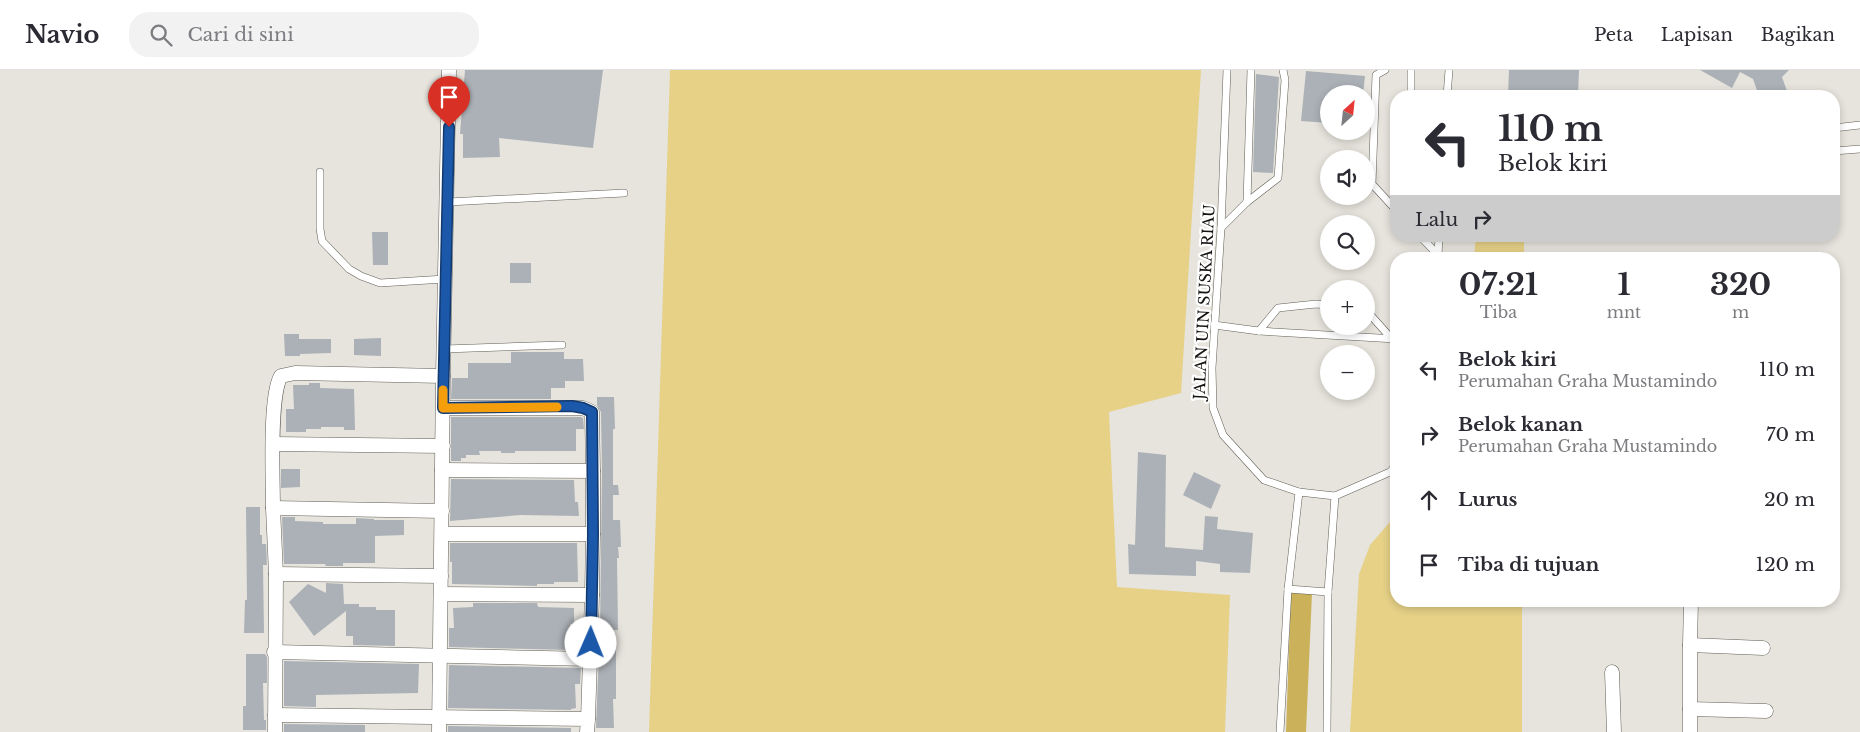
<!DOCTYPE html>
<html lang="id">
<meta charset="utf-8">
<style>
:root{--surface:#fff;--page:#f2f2f3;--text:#2b2b33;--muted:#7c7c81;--line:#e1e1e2}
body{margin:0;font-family:"Libre Baskerville",serif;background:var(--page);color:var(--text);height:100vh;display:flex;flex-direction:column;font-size:19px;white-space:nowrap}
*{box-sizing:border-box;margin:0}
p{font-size:16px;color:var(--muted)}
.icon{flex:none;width:28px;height:28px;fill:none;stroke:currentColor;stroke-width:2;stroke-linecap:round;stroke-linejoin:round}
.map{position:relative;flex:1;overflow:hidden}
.sheet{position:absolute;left:1390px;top:182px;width:450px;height:355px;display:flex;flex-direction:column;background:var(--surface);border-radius:20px;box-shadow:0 2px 8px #0003}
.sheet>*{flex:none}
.hud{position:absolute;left:1390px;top:20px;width:450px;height:152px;border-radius:20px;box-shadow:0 2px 8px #0003;background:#fff;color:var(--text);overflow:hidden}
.needle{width:32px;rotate:27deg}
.controls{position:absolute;left:1320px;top:15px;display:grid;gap:10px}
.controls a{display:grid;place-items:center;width:55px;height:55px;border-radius:50%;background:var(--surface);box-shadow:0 2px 8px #0003;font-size:25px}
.pin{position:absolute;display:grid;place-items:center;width:42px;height:42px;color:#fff;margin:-51px -21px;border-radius:50% 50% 50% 0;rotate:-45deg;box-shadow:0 0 5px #0007}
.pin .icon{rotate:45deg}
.me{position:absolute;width:55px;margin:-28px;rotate:1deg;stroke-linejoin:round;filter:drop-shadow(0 0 4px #0008)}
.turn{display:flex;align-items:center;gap:18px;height:105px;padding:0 25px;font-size:22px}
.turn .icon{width:65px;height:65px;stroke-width:2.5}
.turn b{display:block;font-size:35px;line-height:42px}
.then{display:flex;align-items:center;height:48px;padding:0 25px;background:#0003;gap:10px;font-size:19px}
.eta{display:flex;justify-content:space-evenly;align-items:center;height:85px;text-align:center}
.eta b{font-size:30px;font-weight:700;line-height:35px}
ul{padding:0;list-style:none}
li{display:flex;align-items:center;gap:15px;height:65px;padding:0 25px}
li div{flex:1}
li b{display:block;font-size:19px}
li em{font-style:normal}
header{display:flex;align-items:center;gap:30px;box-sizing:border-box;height:70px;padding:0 25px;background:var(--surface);border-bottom:1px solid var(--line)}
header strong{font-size:24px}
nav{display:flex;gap:28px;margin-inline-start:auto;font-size:18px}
.search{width:350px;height:45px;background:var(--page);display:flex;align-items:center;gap:12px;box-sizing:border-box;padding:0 18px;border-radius:20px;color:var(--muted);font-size:19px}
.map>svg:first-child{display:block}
.green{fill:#e6d187}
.water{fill:#cbb25a}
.building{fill:#acb1b7}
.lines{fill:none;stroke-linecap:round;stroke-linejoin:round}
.service-casing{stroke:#605e57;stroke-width:8}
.minor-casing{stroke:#605e57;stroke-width:15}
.service{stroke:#fff;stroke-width:7}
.minor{stroke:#fff;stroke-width:14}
.route-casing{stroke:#12396e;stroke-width:12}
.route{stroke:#1c58a9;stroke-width:9}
.slow{stroke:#f59e0b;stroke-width:9}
.labels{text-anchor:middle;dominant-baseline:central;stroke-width:4.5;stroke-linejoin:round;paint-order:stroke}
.street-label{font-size:15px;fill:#141310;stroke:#fff}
</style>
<header>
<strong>Navio</strong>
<div class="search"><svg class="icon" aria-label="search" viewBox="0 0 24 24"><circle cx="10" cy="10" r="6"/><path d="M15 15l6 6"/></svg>Cari di sini</div>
<nav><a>Peta</a><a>Lapisan</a><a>Bagikan</a></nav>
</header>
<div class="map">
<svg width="1860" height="662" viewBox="0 0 1860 662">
<rect width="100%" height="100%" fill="#e6e4dc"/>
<!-- green -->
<g class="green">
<polygon points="670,0 1201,0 1181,323 1109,342 1117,517 1230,525 1225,662 649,662"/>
<polygon points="1476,166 1524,166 1524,189 1474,189"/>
<polygon points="1396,445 1396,531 1522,531 1522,662 1350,662 1359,504 1370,475"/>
</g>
<!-- water -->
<polygon class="water" points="1291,521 1312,523 1306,662 1286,662"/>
<!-- building -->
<g class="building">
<polygon points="465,0 603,0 593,78 499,68 500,87 463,88 463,64 460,64"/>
<polygon points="1509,0 1579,0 1578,26 1508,26"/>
<polygon points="1700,0 1789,0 1782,7 1787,21 1759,26 1753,9 1740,2 1732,18"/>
<polygon points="1306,1 1365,6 1363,24 1329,24 1329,53 1301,51"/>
<polygon points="1256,4 1279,7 1273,103 1253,102"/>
<polygon points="372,162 388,162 388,195 373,195"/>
<rect x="510" y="193" width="21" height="20"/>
<polygon points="284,264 299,264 299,269 331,269 331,283 300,284 300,286 285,286"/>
<polygon points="381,268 381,286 354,285 354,269"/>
<polygon points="511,282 564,282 564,289 583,289 584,311 565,311 565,318 551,318 551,329 451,329 452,308 468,308 468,293 511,293"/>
<polygon points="309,313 320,313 320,318 354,319 355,360 344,360 344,357 321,357 321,359 306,359 306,362 286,362 286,339 294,339 293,315 309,315"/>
<polygon points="597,327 614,327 615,359 613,359 613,415 618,415 619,425 613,425 613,450 620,450 621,477 618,477 619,488 617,488 618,560 600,560 602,401 601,342 597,335"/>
<polygon points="451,347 581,347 583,348 584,359 576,359 576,381 515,381 515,383 501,383 501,381 479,381 480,385 466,385 466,388 461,388 461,391 451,391"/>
<polygon points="1138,382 1166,385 1165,477 1203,480 1205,446 1218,447 1217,459 1253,463 1250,503 1220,502 1220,494 1196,491 1196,506 1129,504 1128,474 1135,475"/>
<polygon points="281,399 300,399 300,417 281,418"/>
<polygon points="1194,402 1221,415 1211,439 1183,425"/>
<polygon points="451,409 574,410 575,432 578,432 579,446 521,445 450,451"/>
<polygon points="246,437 260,437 260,465 262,465 262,474 266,474 267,495 263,495 264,563 244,563 245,530 247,530"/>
<polygon points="282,447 295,447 295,451 323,452 323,454 356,454 356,448 374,449 374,450 404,450 404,465 375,466 375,493 343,493 343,496 326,496 325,494 284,494"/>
<polygon points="450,473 577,473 578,512 554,512 554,514 537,514 537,516 452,514 452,492 450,492"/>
<polygon points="326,513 343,514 344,534 359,534 359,537 376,537 376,540 395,540 395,576 353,575 353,566 346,566 346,541 314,566 289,532 308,514 326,523"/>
<polygon points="473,533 537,533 538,537 574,538 574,554 570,554 571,580 449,577 449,558 454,558 453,538 473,537"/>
<polygon points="616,580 616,629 613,629 614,658 596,658 599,581"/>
<polygon points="246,584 265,584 267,587 267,613 263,613 264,650 266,650 266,660 243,660 243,636 246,636"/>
<polygon points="284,591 419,594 418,623 316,625 316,637 284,636"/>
<polygon points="449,595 581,598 580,614 575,614 576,638 571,639 571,640 448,638"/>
<polygon points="284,654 365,655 365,662 284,662"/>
<polygon points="448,656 571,658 571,662 448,662"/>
</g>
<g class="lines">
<defs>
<g id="service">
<polyline points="1227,0 1221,158 1212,298 1213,338 1223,365 1264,410 1299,422 1288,519 1280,662"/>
<polyline points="1385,0 1376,5 1372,114 1396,140"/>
<polyline points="1411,26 1411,0"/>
<polyline points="1447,26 1449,0"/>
<polyline points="1834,58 1860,55"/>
<polyline points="1834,81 1860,79"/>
<polyline points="320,102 320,159 322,171 349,199 361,206 380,213 445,209"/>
<polyline points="448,132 624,123"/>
<polyline points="1247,132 1251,0"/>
<polyline points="1221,158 1247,132 1278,108 1285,10 1283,0"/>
<polyline points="1420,166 1438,185"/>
<polyline points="1438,186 1439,166"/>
<polyline points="1366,240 1391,268"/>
<polyline points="1214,255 1259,261 1396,269"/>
<polyline points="1259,261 1278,238 1316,234 1329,235"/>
<polyline points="444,279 562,275"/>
<polyline points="1299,422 1335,426"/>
<polyline points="1288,519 1328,522"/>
<polyline points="1327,662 1328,522 1335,426 1390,402 1396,395"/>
</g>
<g id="minor">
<polyline points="443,306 449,0"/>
<polyline points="443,338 583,338 592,342 593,401"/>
<polyline points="274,374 443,376"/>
<polyline points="442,400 593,401 593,464"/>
<path d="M 273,438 C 273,411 269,325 281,306 L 295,303 L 443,306 L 439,662"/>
<polyline points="442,464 593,464 592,525"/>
<polyline points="276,504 441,506"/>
<polyline points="1690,575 1763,578"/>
<polyline points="274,582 590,589 592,525 441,524"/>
<polyline points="1612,602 1614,662"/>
<polyline points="1690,639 1766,641"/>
<polyline points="275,645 588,649 587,662"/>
<polyline points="588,649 590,589"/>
<polyline points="275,662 276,504 273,438 442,441"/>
<polyline points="1690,662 1690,575 1691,531"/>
</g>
</defs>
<!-- service casing -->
<use href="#service" class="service-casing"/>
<!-- minor casing -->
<use href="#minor" class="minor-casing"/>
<!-- service -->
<use href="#service" class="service"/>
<!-- minor -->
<use href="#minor" class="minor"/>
</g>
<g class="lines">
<defs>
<polyline id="route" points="449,57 443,338 572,336 583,338 592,342 593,464 591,573"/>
</defs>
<!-- route casing -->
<use href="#route" class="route-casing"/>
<!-- route -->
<use href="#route" class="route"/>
<!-- slow -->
<polyline class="slow" points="443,320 443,338 557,337"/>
</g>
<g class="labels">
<!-- street labels -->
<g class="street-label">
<text transform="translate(1204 232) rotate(-87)">JALAN UIN SUSKA RIAU</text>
</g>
</g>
</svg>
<div class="controls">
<a><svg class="needle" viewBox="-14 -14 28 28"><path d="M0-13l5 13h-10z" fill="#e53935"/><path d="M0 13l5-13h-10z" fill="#7c7c81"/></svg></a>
<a><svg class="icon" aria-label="sound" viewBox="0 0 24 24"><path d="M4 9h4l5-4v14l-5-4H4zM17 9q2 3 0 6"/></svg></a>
<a><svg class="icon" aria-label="search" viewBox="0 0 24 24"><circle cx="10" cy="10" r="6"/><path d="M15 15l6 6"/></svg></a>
<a>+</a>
<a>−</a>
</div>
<div class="pin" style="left:449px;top:57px;background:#d93025"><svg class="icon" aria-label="arrive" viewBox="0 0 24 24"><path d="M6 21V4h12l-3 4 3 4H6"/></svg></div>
<svg class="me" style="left:591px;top:573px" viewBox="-20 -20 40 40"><circle r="19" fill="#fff"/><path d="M0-13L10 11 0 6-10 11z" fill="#1c58a9"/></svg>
<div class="hud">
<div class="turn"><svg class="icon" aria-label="left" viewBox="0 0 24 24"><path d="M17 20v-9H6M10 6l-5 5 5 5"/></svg><div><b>110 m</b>Belok kiri</div></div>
<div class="then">Lalu<svg class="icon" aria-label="right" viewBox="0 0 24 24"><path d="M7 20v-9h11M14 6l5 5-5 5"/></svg></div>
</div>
<section class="sheet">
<div class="eta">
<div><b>07:21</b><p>Tiba</p></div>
<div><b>1</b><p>mnt</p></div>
<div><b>320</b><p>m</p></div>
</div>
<ul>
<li><svg class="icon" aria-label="left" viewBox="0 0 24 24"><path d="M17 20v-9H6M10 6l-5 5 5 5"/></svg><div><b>Belok kiri</b><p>Perumahan Graha Mustamindo</p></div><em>110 m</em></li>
<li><svg class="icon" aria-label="right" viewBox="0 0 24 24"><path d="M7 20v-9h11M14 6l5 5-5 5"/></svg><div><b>Belok kanan</b><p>Perumahan Graha Mustamindo</p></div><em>70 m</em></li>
<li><svg class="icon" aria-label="ahead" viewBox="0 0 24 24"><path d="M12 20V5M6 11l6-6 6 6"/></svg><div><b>Lurus</b></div><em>20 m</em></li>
<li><svg class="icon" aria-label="arrive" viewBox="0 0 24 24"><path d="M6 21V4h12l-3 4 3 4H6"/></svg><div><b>Tiba di tujuan</b></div><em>120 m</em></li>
</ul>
</section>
</div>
